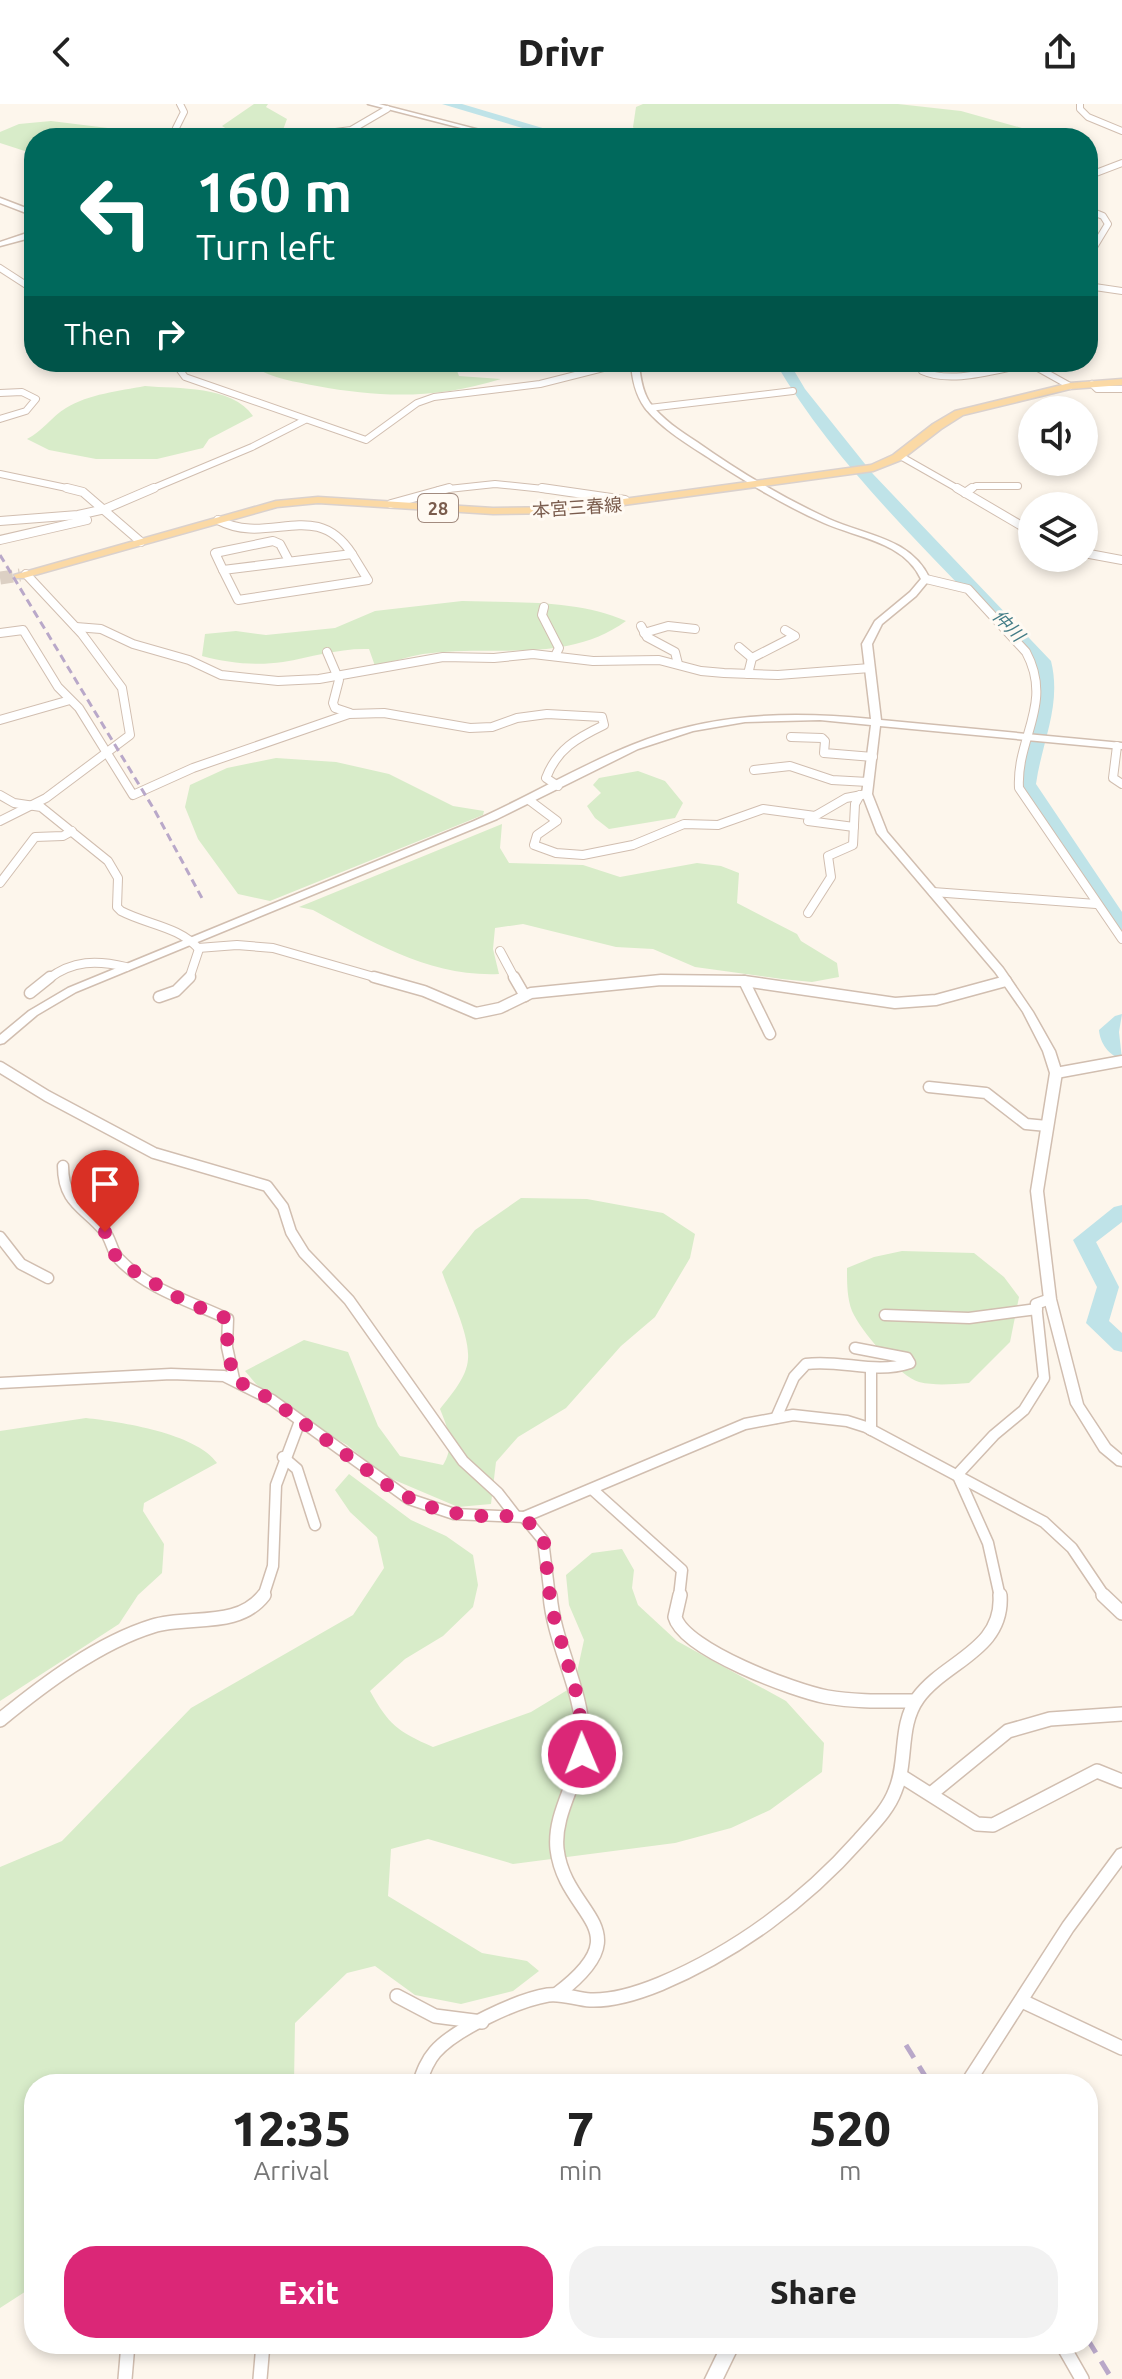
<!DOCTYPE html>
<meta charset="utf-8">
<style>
:root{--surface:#fff;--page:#f2f2f2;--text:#222;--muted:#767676;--accent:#db2777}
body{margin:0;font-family:Ubuntu,"Noto Sans JP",sans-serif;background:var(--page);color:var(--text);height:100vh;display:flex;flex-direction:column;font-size:30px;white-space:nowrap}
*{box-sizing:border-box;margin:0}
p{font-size:26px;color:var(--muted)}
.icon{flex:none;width:44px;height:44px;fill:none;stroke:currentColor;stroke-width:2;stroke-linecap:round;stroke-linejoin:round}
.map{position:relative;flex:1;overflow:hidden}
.sheet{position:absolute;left:24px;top:1970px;width:1074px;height:280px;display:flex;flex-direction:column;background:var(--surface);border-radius:32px;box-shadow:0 4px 12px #0003}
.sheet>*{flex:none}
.top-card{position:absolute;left:24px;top:24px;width:1074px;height:244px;border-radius:32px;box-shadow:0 4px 12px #0003;background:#00695c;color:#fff;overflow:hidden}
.buttons{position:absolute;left:1018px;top:292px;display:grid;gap:16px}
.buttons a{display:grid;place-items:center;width:80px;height:80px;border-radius:50%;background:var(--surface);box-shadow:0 4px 12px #0003;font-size:40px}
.pin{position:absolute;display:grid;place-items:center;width:68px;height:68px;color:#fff;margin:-82px -34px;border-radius:50% 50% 50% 0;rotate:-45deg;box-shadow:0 0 8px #0007}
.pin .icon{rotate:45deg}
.me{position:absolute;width:88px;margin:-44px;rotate:359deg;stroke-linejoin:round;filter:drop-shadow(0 0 6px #0008)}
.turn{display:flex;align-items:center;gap:28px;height:168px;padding:0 40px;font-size:36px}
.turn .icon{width:104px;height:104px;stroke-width:2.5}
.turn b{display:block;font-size:56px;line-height:68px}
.then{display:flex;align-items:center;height:76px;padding:0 40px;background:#0003;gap:16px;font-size:30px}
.eta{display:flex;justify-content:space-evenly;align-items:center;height:136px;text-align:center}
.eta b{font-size:48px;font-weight:800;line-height:56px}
.action{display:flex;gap:16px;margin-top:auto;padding:16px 40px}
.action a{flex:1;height:92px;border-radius:32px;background:var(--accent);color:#fff;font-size:32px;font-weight:800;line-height:92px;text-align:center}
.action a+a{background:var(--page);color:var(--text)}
header{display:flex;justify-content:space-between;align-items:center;height:104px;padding:0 40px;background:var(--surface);font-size:36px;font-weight:800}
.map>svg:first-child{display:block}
.green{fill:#d8ecc9}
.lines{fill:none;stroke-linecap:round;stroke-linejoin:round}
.river{fill:#bfe3e8;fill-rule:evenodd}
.primary-tunnel{stroke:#dcd0c4;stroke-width:13;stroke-dasharray:13 6;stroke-linecap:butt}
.minor-far3-casing{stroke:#d1beb0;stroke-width:8}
.minor-far2-casing{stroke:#d1beb0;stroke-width:10}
.minor-far1-casing{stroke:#d1beb0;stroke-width:13}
.minor-casing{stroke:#d1beb0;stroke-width:16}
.tertiary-casing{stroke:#d1beb0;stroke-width:3}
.primary-casing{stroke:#dad1cd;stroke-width:3}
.minor-far3{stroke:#fff;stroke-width:6}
.minor-far2{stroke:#fff;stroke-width:8}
.minor-far1{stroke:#fff;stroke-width:10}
.minor{stroke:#fff;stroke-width:13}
.tertiary{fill:#fff;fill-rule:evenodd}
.primary{fill:#fbd9a5;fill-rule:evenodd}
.rail-far1{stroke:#b9a8c9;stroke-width:3;stroke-dasharray:8 5;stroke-linecap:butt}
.rail{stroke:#b9a8c9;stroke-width:5;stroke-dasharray:15 10;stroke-linecap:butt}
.route{stroke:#db2777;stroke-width:14;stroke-dasharray:0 25.2}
.labels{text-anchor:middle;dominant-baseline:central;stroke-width:6;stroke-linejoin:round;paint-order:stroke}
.far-street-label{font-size:18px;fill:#7a5c4d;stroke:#fffaf3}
.shield{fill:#fffaf3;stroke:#a28b7f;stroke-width:2}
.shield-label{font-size:18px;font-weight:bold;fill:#7a5c4d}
.far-water-label{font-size:18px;font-style:italic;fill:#437c86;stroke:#fffaf3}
</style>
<header><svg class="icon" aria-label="back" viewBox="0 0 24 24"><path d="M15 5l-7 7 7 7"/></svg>Drivr<svg class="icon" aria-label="share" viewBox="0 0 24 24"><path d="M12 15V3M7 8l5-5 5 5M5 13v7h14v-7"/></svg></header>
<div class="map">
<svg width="1122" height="2275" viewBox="0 0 1122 2275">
<rect width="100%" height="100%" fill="#fdf6ec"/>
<!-- green -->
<g class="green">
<polygon points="254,0 268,0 266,3 287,15 280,34 241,34 222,22"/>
<polygon points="643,0 898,0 961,7 1022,24 1025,34 640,34 633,23 636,3"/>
<polygon points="51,17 116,25 118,30 114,34 34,34 34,50 0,39 0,28 19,20"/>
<path d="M 247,258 L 470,258 L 456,264 L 459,272 L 501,275 C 436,295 382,294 317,282 C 292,277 267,274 247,258 Z"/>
<path d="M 145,282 C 178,285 232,281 253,312 L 209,335 L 203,344 L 157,355 L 96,355 L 49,346 L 27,335 C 43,327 51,313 66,304 C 89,290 119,287 145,282 Z"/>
<path d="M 462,497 C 514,499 577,495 626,517 C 565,561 493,540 423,550 C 407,553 391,558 375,562 L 369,545 C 339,544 312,553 283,558 C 256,562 228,559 202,552 L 205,530 L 236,527 L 266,531 L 335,524 L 375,507 Z"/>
<polygon points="276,654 336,658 389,670 453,702 484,707 483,711 270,797 238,790 198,735 185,703 190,681 227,664"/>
<polygon points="638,667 665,677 683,699 675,714 609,725 595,714 587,702 601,689 593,681 599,674"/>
<path d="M 502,720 L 500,744 L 509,759 L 583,761 L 620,773 L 697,759 L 721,762 L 739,769 L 737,799 L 797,830 L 801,837 L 837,859 L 839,873 L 812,878 L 782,875 L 695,863 L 653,845 L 616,843 L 523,820 L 495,824 L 493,845 L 499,870 C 430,873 372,838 313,806 L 299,803 Z"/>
<path d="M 521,1094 L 587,1095 L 663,1109 L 695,1130 L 690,1154 L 655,1213 L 621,1242 L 566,1304 L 518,1333 L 496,1358 L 491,1400 L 458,1403 L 385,1372 L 347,1341 L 295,1310 L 256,1280 L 245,1267 L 304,1236 L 348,1248 L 378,1322 L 400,1352 L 443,1361 C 455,1341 448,1325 440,1305 C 451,1291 467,1273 468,1255 C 470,1231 450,1191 442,1168 L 475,1126 Z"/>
<path d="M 902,1147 L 974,1149 L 1004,1173 L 1019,1193 L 1010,1238 L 969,1279 C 952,1280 936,1282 919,1278 C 900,1273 860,1226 852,1207 C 847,1194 847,1179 847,1164 L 874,1153 Z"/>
<path d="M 86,1314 C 121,1318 196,1329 217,1359 L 144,1399 L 143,1407 L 164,1440 L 162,1469 L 138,1491 L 119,1520 L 0,1597 L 0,1327 Z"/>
<path d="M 349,1370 L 411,1416 L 446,1432 L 473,1451 L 478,1481 L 473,1503 L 443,1532 L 405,1555 L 370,1587 C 389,1621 397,1627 433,1643 L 531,1608 L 574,1582 L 584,1536 L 569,1501 L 566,1471 L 592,1449 L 622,1445 L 634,1466 L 632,1484 L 638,1501 L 677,1537 L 786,1597 L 824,1639 L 822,1668 L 770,1706 L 731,1724 L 675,1739 L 513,1760 L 428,1735 L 391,1745 L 388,1792 L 482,1849 L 527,1857 L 539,1867 L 513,1887 L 461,1900 L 415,1891 L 375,1862 L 347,1869 L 295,1919 L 294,1980 L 34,1980 L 34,2182 L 0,2204 L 0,1763 L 62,1737 L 191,1604 L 353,1511 L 384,1464 L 377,1433 L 350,1408 L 335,1386 Z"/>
</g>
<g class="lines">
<!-- river -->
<g class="river">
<polygon points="442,0 462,0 576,34 556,34"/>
<path d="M 775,258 L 789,258 L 805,285 L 873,370 L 1051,557 C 1062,601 1042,637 1036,680 L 1122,808 L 1122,828 L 1115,826 L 1018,680 C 1024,638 1045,602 1034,558 C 947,466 839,368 775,258 Z"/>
<path d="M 1122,910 L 1119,928 L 1122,955 C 1109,952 1100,939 1099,926 L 1115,912 Z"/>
<polygon points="1122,1101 1122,1118 1096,1138 1119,1183 1109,1217 1122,1229 1122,1248 1114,1246 1086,1219 1097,1183 1073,1136 1114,1103"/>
</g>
<!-- primary-tunnel -->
<polyline class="primary-tunnel" points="0,474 20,471"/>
<defs>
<g id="minor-far3">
<polyline points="1080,0 1080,5 1088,13 1122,27"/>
<polyline points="176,24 184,8 180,0"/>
<polyline points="328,29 351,26 387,5"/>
<polyline points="1088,72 1122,59"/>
<polyline points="1088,106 1103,112 1108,120 1088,153"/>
<polyline points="0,164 34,186"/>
<polyline points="1088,182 1122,187"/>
<polyline points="174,258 185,273 366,336 417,299 434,293 540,280 627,258"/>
<path d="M 929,258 L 921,263 L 922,267 C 952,281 997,265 1029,260"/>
<polyline points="1027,258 1070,282"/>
<polyline points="1092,280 1097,285 1122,285"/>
<polyline points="0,289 22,288 36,295 26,307 0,315"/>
<polyline points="649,304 793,287"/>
<polyline points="902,353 960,386"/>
<polyline points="0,370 76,386"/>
<polyline points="149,386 252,343 305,316"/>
<polyline points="439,386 495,380 553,386"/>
<polyline points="969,386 976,382 1018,382"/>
</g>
<g id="minor-far2">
<polyline points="67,384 83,388 141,438"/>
<polyline points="542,384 625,396"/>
<polyline points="957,384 1032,428"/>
<polyline points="965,389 972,384"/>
<polyline points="391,400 449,384"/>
<path d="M 218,416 C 269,443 315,393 352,450"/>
<polyline points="0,417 78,411 105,405 154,384"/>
<polyline points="0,436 87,416"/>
<polyline points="1084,449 1122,456"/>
<polygon points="352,450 368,476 238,496 223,466"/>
<polyline points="223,466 215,449 273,437 280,440 289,457"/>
<path d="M 926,475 L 968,485 L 1026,548 C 1054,600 1016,634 1019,684 L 1122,835"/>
<polyline points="544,503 542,511 559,544 556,550"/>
<polyline points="641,522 647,533 675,548 678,560"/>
<polyline points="76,523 101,525 133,540 189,556 221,571 278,577 319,575 443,553 494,554 533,550 593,557 659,556 701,567 724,569 778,571 870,564"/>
<path d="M 0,529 L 23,526 L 58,583 L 79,604 L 133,691 L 193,664 L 349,610 L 384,609 L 470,624 L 492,623 L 517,614 L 547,610 L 602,613 L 604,621 C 577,634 557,645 546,674 L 558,682"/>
<polyline points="644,529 668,522 695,525"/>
<polyline points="739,543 752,554"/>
<polyline points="327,548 339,576 333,599 335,604 350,609"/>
<polyline points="748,570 752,554 795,532 785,526"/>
<polyline points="0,616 70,596"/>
<polyline points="791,633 822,634 825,637 824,649 873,653"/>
<polyline points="1117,642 1113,674 1122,680"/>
<polyline points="754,666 790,662 832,676 868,678"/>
<path d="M 0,691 L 14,699 L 41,703 L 108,757 L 118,774 L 117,803 L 121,807 C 148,821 178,822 199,845 L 189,875"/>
<polyline points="529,696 557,717 537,731 534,741 556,749 583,751 633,741 684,720 718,721 763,705 815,712 846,694 867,690"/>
<polyline points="0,717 46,694 130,631 122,584 82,530 26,470"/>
<polyline points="808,717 854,723"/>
<polyline points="0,779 35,733 63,732 72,727"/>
<polyline points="933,788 1096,800"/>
<polyline points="808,809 831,773 828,752 853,741 855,700 860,691"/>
<polyline points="198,844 237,841 273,844 381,875"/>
<polyline points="500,847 515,875"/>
<path d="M 48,875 C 73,856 97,856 126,863"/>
</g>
<g id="minor-far1">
<polyline points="374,873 424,887 476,909 500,904 531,889 661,876 744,877 895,899 936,896 1006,877"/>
<polyline points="514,873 525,892"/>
<polyline points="744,877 770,930"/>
<polyline points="30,889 50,873"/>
<polyline points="159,893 176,887 190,873"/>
<polyline points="0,963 47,992 154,1049 267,1082 283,1103 291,1128 304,1149 349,1196 463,1357 498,1389 515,1411"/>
<polyline points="1056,969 1122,957"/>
<polyline points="929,983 986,989 1026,1020 1047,1022"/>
<path d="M 63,1062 C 63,1100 86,1104 105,1128 C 111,1135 112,1148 119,1155 C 147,1185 192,1198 228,1215 L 227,1243 L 234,1275"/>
<polyline points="0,1133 21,1160 48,1174"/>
<polyline points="885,1211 969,1214 1037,1205"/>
<polyline points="871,1267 871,1326"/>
<polyline points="0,1279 171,1270 224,1272 272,1296 409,1395 454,1410 524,1413 745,1320 793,1311 847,1317 866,1323 1044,1418 1072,1444 1105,1493"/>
<path d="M 776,1314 L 794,1273 L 806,1260 C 842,1255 874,1271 910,1259 L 907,1254 L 855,1244"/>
<polyline points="283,1353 297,1365 315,1421"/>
<polyline points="957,1371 994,1331 1024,1306 1044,1274 1036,1200 1050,1195"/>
<polyline points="958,1372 988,1439 1000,1493"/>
<polyline points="593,1386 682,1466 679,1493"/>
<polyline points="524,1413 543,1436 550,1493"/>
<polyline points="263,1493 273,1462 276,1381 300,1317"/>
</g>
<g id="minor">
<path d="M 550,1491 C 554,1540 582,1584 583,1633 C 583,1672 553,1706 557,1745 C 565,1813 644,1824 557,1890"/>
<path d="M 680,1491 L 675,1513 C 684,1546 795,1587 827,1593 C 856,1598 886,1597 915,1597"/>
<polyline points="1103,1491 1122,1509"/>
<path d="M 0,1616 C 44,1580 98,1539 153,1522 C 189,1511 238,1525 264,1491"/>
<polyline points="901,1672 977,1720 993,1721 1097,1667 1122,1677"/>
<polyline points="932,1689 1008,1627 1050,1615 1122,1610"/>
<polyline points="397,1892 435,1912 482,1918"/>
<polyline points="1022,1897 1122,1944"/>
<path d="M 419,1980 C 423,1968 427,1957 435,1948 C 455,1925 518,1896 548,1891 C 562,1889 576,1895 590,1896 C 614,1897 638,1889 660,1880 C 736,1848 805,1797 859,1736 C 872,1721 888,1706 895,1687 C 908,1657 898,1622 918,1594 C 945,1557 1004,1546 1000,1491"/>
<polyline points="1062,2240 1082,2275"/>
<polyline points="125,2275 128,2240"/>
<polyline points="260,2275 263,2240"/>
</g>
<g id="tertiary">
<polygon points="368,0 379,0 511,34 500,34"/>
<polygon points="0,94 34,107 34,112 0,99"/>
<polygon points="31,125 34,125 34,130 30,134 0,142 0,138 24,130"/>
<path d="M 631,258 L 639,258 C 640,272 642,287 650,299 C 662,315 680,327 697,338 C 738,367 783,394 829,415 C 867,432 911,434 930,475 L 916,492 L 882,520 L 872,540 L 881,616 L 1122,639 L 1122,645 L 880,622 L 872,690 L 887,728 L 1003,864 L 1033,908 L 1055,947 L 1062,969 L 1043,1087 L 1056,1195 L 1083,1300 L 1110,1341 L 1122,1351 L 1122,1362 L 1117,1361 L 1100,1347 L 1071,1300 L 1044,1195 L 1031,1087 L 1050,969 L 1043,947 L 1023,908 L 995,868 L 877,729 L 862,690 L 871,621 L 820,616 L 745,618 L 693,627 L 638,645 L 497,715 L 76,888 L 37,911 L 4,939 L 0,940 L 0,931 L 29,907 L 68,884 C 199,830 331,776 462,722 C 520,698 574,664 632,641 C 709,609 789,607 871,615 L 862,540 L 875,517 L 910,488 L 921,475 C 904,438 858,434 824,419 C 785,402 748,379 712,356 C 689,341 663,326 645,304 C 635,290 632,275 631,258 Z"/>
<polygon points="1122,1744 1122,1761 1073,1827 975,1980 959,1980 1063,1819 1117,1746"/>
<polygon points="722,2240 740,2240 723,2275 705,2275"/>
</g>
<polygon id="primary" points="1122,275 1122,281 1070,285 963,311 941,325 901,356 873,367 565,409 493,410 318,399 277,403 24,474 16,474 14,471 276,397 318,393 493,404 565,403 871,361 893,351 933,320 955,307 1070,279"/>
</defs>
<!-- minor-far3 casing -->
<use href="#minor-far3" class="minor-far3-casing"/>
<!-- minor-far2 casing -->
<use href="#minor-far2" class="minor-far2-casing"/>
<!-- minor-far1 casing -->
<use href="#minor-far1" class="minor-far1-casing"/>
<!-- minor casing -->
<use href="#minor" class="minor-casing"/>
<!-- tertiary casing -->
<use href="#tertiary" class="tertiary-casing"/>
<!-- primary casing -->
<use href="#primary" class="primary-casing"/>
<!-- minor-far3 -->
<use href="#minor-far3" class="minor-far3"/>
<!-- minor-far2 -->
<use href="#minor-far2" class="minor-far2"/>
<!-- minor-far1 -->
<use href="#minor-far1" class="minor-far1"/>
<!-- minor -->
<use href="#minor" class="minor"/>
<!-- tertiary -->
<use href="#tertiary" class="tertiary"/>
<!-- primary -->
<use href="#primary" class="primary"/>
<!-- rail-far1 -->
<polyline class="rail-far1" points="0,451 155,707 203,796"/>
<!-- rail -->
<g class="rail">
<polyline points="906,1941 930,1980"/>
<polyline points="1088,2236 1112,2275"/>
</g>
</g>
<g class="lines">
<!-- route -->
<polyline class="route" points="105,1128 114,1150 135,1168 184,1197 228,1215 227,1243 234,1275 272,1296 398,1389 438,1406 473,1412 519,1412 535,1423 544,1438 551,1503 579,1598 582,1650"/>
</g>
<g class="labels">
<!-- far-street labels -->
<g class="far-street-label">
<text transform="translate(577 403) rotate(-4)">本宮三春線</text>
</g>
<!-- shield labels -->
<rect class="shield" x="418" y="390" width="40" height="28" rx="6"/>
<g class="shield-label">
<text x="438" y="404">28</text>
</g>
<!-- far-water labels -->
<g class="far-water-label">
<text transform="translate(1009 521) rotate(46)">仲川</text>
</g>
</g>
</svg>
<div class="buttons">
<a><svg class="icon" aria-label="sound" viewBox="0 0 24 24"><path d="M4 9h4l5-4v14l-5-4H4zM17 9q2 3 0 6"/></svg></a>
<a><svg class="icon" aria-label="layers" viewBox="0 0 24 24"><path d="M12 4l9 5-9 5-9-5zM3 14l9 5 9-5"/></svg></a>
</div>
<div class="pin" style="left:105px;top:1128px;background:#d93025"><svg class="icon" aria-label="arrive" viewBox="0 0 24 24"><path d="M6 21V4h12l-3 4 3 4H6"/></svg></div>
<svg class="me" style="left:582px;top:1650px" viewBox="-20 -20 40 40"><circle r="17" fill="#db2777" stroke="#fff" stroke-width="3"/><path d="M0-11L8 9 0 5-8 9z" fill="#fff"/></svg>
<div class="top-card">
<div class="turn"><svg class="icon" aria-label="left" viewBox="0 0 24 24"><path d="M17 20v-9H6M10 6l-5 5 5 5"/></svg><div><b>160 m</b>Turn left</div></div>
<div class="then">Then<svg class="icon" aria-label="right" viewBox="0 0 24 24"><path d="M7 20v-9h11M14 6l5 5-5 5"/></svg></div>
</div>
<section class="sheet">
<div class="eta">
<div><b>12:35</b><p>Arrival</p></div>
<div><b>7</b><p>min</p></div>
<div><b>520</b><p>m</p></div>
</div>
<div class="action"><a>Exit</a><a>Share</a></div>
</section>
</div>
